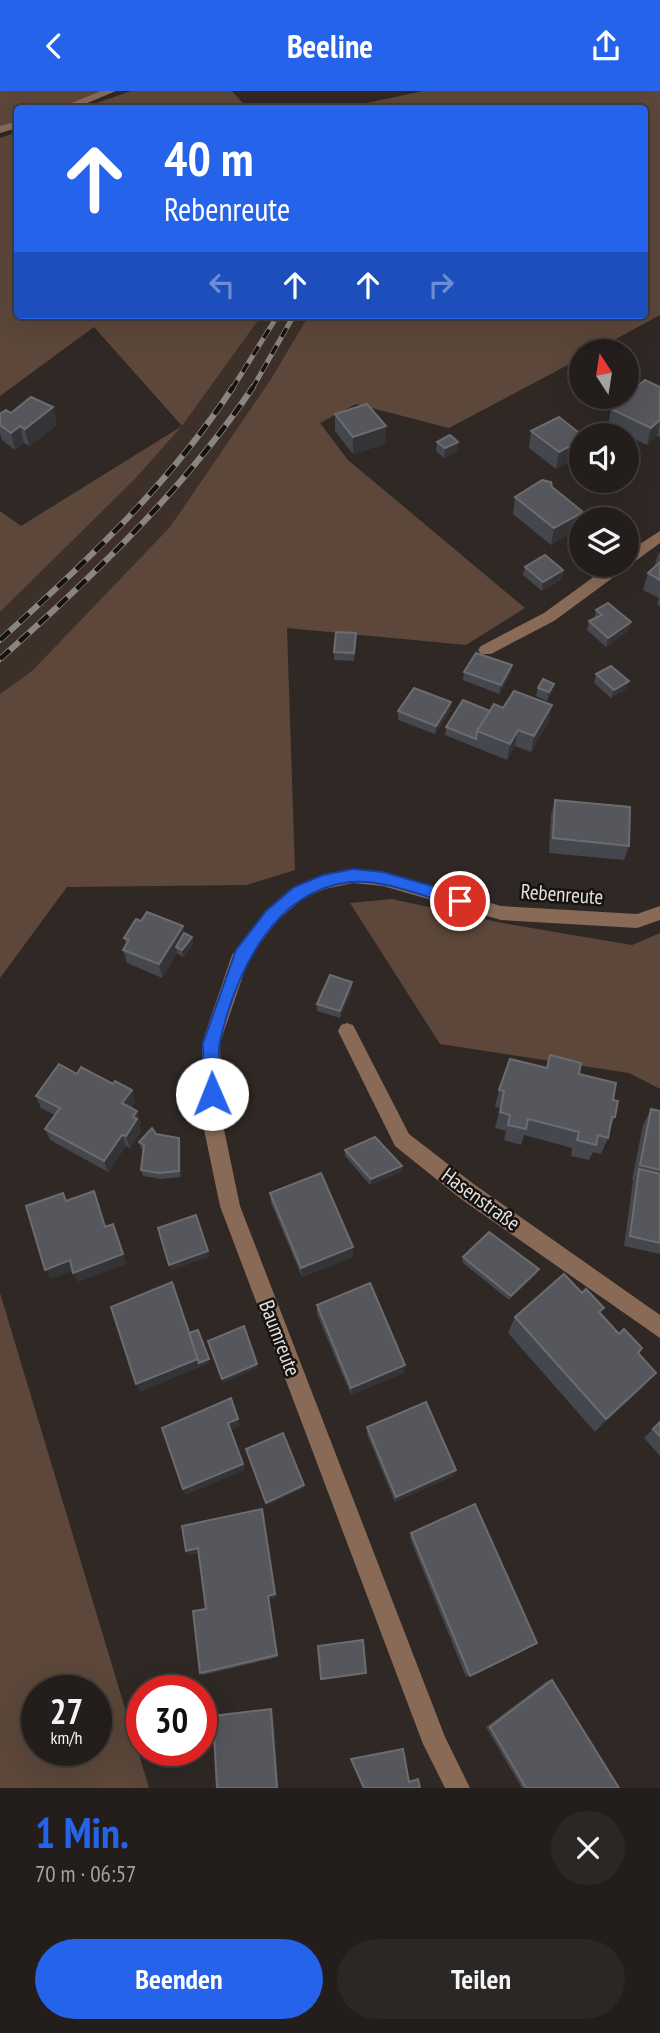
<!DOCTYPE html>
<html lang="de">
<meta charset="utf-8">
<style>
:root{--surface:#231e1b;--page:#2b2724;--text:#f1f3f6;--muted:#a3a2a3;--line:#403c3a;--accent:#2563eb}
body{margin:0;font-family:"PT Sans Narrow",sans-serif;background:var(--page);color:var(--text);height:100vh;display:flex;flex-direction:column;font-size:26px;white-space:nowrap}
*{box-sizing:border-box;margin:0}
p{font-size:23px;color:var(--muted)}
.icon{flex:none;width:38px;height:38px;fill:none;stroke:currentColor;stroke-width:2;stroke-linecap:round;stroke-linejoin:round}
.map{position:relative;height:1697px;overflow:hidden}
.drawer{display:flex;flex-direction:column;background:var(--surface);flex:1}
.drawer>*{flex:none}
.top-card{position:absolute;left:14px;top:14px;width:634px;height:214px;border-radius:7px;box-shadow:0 7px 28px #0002,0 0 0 2px var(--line);background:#2563eb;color:#fff;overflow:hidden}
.needle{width:46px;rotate:348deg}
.fabs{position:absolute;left:569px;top:248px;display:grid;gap:14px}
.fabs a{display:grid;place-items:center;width:70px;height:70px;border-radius:50%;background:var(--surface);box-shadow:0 7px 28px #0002,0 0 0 2px var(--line);font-size:35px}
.speed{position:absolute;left:21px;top:1584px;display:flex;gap:14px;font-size:35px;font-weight:700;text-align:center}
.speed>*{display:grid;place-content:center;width:91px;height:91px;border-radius:50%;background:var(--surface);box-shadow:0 7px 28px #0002,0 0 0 2px var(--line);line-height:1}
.speed small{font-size:18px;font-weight:400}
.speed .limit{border:10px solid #d22;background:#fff;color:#111}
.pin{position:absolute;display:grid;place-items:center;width:60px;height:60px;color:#fff;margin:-30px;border:4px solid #fff;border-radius:50%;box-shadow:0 2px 7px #0007}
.me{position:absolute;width:77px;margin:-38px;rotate:359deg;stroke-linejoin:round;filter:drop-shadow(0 0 5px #0008)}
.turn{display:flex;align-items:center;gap:24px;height:147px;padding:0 35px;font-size:32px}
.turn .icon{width:91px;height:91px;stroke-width:2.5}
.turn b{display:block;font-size:49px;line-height:60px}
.lanes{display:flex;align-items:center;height:66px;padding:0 35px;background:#0003;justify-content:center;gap:35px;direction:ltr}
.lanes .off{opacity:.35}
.round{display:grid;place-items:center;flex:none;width:74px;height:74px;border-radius:37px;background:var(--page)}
.summary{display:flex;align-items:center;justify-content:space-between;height:119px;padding:0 35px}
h1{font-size:42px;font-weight:700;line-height:52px;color:var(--accent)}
.primary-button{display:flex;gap:14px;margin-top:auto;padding:14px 35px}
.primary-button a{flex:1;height:80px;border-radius:42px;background:var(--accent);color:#fff;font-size:28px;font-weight:700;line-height:80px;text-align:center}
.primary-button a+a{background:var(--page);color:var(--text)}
header{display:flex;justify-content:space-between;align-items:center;height:91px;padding:0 35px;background:var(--accent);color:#fff;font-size:32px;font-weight:700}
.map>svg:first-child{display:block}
.built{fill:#3d3029}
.green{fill:#5c473a;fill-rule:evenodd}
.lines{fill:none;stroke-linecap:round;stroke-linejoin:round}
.minor{fill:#896a57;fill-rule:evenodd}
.rail-far1-casing{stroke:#8b8582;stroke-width:5}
.rail-casing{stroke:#8b8582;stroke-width:6}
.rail-far1{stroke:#151210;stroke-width:3.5;stroke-dasharray:10;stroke-linecap:butt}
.rail{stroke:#151210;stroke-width:4.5;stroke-dasharray:13;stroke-linecap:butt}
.wall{fill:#44474d}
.shaded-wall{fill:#343336}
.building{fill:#55575c;stroke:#6c6c70;stroke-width:2}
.route{fill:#2563eb;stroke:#184099;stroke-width:2}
.labels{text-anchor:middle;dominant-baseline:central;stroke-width:5;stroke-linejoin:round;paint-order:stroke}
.street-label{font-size:21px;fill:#e4e0dd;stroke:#151210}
</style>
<header><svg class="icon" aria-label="back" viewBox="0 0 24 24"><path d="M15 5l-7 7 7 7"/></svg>Beeline<svg class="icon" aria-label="share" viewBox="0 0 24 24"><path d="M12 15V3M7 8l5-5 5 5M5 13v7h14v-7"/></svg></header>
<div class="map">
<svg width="660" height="1697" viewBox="0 0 660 1697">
<rect width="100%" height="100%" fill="#2f2824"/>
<!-- built -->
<polygon class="built" points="262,224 309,224 271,288 170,436 32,580 0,603 0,521 136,387 182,335"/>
<!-- green -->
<g class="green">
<polygon points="0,0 109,0 59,17 18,18 17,32 0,38"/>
<polygon points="131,0 232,0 247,17 82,17"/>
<polygon points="423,0 660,0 660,224 592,261 581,261 581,267 449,337 356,313 320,332 348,369 525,517 466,554 287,537 295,779 247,794 67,796 0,887 0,603 32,580 170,436 271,288 309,224 644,224 644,18 344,17"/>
<polygon points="17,41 18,224 262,224 182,335 136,387 0,521 0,420 21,435 182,335 94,236 0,305 0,47"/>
<polygon points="392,808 502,832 632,854 660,842 660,998 629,982 440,953 350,812"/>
<path d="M 0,1202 L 149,1697 L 0,1697 ZM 37,1600 L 96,1600 L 96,1659 L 37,1659 Z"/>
</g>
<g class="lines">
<!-- minor -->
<g class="minor">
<polygon points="101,0 116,0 73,18 57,18"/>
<polygon points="18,30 18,37 0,42 0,35"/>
<polygon points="660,440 660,452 554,530 491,563 481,563 478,559 481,555 544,522 610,474 626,474 626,462"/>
<polygon points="353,778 383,781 501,815 637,823 660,815 660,829 637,837 501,829 383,795 353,792 325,798 305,806 278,829 249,867 220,952 222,1029 240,1115 445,1646 470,1697 445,1697 423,1653 220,1115 202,1029 202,952 232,864 266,819 293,796 323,784"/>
<polygon points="347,932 353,934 409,1043 475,1094 660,1224 660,1247 461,1108 395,1055 338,940 341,934"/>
</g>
<defs>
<g id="rail-far1">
<polyline points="232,298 278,224"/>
<polyline points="252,298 294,224"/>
</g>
<g id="rail">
<path d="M 0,549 C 86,471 169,394 233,296"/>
<path d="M 0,568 C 93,485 183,400 253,296"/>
</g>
</defs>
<!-- rail-far1 casing -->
<use href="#rail-far1" class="rail-far1-casing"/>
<!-- rail casing -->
<use href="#rail" class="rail-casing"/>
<!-- rail-far1 -->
<use href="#rail-far1" class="rail-far1"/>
<!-- rail -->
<use href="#rail" class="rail"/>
</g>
<!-- wall -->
<g class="wall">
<polygon points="660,296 660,346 657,345 647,354 608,335 611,318"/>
<polygon points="53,316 57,334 29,355 24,352 15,359 2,349 0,342 0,323"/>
<polygon points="335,323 386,335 385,353 353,363 335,340"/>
<polygon points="531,340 583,345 556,378 529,357"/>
<polygon points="437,351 458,351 457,360 444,367 436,360"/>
<polygon points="552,396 583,421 580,437 551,454 513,423 515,406"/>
<polygon points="660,461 660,515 657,513 659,507 643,499 648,482 654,476 658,463"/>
<polygon points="525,476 563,479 562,488 542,500 523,484"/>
<polygon points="596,519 628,540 606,556 587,539 589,530 594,528"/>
<polygon points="356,551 354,570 334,569 334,561"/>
<polygon points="512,574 511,582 499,603 463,589 464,581"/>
<polygon points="596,583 626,598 611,607 594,592"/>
<polygon points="538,597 552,601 547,610 536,605"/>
<polygon points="398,620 450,620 435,643 398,629"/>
<polygon points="490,620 549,630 531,661 515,655 507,669 445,644 446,636"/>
<polygon points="555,709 629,755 624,769 549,762 551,724"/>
<polygon points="140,830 183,835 184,842 192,846 193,854 183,866 177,862 162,887 127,872 123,859 126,854 124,847"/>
<polygon points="352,899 340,927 317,920 317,913"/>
<polygon points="550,964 579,983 613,1009 615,1026 610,1037 608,1047 601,1063 593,1061 589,1069 571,1065 572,1057 524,1044 521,1054 504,1049 506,1040 495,1037 500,1017 495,1016 499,999 546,977"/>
<polygon points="77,983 135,1011 131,1017 141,1032 139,1034 141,1040 130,1057 126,1055 108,1081 50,1049 45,1038 55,1024 41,1017 36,1005"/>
<polygon points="651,1018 660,1020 660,1163 624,1155 633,1089 632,1089 643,1034"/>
<polygon points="156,1043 181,1053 181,1086 161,1088 143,1085 141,1079 143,1059 141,1057 139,1051"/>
<polygon points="345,1059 402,1075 401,1081 370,1094 345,1065"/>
<polygon points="270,1102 353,1156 353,1166 302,1186 271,1112"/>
<polygon points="463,1166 537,1183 509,1209 462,1171"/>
<polygon points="317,1214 404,1282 351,1304 317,1223"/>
<polygon points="600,1223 638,1263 643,1296 595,1341 508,1242 515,1226"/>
<polygon points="660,1331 660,1365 644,1347"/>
<polygon points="367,1336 456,1379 453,1385 395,1411 367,1343"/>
<polygon points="263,1423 277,1506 269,1508 278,1566 203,1584 200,1582 206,1518 198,1462 189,1464 186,1460"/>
<polygon points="411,1442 537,1552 466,1586 410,1447"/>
<polygon points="552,1589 619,1697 522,1697 486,1636 547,1590"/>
</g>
<!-- shaded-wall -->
<g class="shaded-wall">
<polygon points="53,316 57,334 29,355 25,338"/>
<polygon points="660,329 657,345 647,354 651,337"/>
<polygon points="20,335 24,352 15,359 11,342"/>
<polygon points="386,335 385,353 353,363 353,346"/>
<polygon points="581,349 581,365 556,378 559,361"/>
<polygon points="458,351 457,360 444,367 445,357"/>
<polygon points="583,421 580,437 551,454 554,437"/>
<polygon points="563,479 562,488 542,500 543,491"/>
<polygon points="631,531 628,540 606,556 608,547"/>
<polygon points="512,574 511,582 499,603 501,594"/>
<polygon points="629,590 626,598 611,607 614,599"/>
<polygon points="554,593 552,601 547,610 549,601"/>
<polygon points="451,611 450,620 435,643 436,635"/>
<polygon points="552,614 549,630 531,661 534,645"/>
<polygon points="518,639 515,655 507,669 510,653"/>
<polygon points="183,835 185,849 176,856 177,862 162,887 159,873"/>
<polygon points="192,846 193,854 183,866 182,859"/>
<polygon points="352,891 352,899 340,927 340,920"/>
<polygon points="132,999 135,1011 126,1024 122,1012"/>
<polygon points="137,1020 141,1032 139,1034 141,1040 130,1057 126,1045 133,1026"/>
<polygon points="122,1044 126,1055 108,1081 104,1070"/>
<polygon points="179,1047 181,1053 181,1086 179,1080"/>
<polygon points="402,1075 401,1081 370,1094 371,1088"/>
<polygon points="94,1100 98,1111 110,1146 105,1136"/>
<polygon points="113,1133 127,1173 78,1191 73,1182"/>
<polygon points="353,1156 353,1166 302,1186 301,1177"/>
<polygon points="208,1160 210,1166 171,1179 169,1174"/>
<polygon points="70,1169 75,1179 51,1188 45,1179"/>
<polygon points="539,1178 537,1183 509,1209 511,1205"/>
<polygon points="198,1268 209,1268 210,1272 140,1301 136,1293"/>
<polygon points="257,1273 258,1277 223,1292 222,1288"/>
<polygon points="405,1274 404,1282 351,1304 351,1297"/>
<polygon points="656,1282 643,1296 595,1341 606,1328"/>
<polygon points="238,1328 240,1335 231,1339 228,1332"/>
<polygon points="243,1373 245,1379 186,1404 183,1398"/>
<polygon points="456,1379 453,1385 395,1411 396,1406"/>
<polygon points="304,1394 304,1397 267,1415 266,1412"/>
<polygon points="262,1418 277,1506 269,1508 278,1566 268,1505"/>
<polygon points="198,1457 201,1461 189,1464 186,1460"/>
<polygon points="271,1618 273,1619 279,1697 277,1697"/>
</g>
<!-- building -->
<g class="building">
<polygon points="645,289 660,296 660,329 651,337 611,318 625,306 626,306 626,305"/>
<polygon points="31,306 53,316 25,338 20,335 11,342 0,334 0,323 6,319 11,322"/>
<polygon points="367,313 386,335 353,346 335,323"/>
<polygon points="559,326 583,345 581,345 581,349 559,361 531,340"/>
<polygon points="450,344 458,351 445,357 437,351"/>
<polygon points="542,389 551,391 552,396 583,421 554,437 515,406"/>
<polygon points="545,464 563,479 543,491 525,476"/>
<polygon points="660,471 660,489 648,482"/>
<polygon points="608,512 631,531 608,547 589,530 602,524 596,519"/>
<polygon points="336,541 356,542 354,562 334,561"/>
<polygon points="476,562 512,574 501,594 464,581"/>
<polygon points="611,575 629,590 614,599 596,583"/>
<polygon points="543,588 554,593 549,601 538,597"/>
<polygon points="414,597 451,611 436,635 398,620"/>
<polygon points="514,600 552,614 534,645 518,639 510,653 477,640 494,613 503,617"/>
<polygon points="463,609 490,620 477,640 476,648 446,636"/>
<polygon points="555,709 630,716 629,755 553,747"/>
<polygon points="147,821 183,835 159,873 123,859 129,849 124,847 136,828 141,830"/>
<polygon points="184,842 192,846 182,859 176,856"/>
<polygon points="330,884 352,891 340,920 317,913"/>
<polygon points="550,964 581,972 579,983 616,992 613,1009 618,1010 615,1026 612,1026 608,1047 598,1044 596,1054 577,1049 579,1041 528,1028 526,1038 508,1034 510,1024 500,1021 504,1000 499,999 510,968 547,977"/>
<polygon points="59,973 77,983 81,976 113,993 115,990 132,999 122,1012 137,1020 133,1026 137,1028 126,1045 122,1044 104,1070 45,1038 60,1017 36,1005"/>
<polygon points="651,1018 660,1020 660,1079 640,1074"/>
<polygon points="152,1037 156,1043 179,1047 179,1080 159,1082 141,1079 144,1054 139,1051"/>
<polygon points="375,1046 402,1075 371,1088 345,1059"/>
<polygon points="639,1078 660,1083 660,1152 630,1145"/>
<polygon points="321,1082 353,1156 301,1177 270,1102"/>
<polygon points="94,1100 105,1136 113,1133 123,1163 73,1182 70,1169 45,1179 26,1115 63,1102 66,1110"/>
<polygon points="196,1124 208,1160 169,1174 158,1137"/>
<polygon points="489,1141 539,1178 511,1205 463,1166"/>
<polygon points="564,1183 582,1202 586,1198 604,1217 599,1221 619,1243 624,1238 642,1257 638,1262 656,1282 606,1328 515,1226"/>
<polygon points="172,1191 198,1268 136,1293 111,1216"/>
<polygon points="370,1192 405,1274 351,1297 317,1214"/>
<polygon points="244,1235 257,1273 222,1288 208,1250"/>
<polygon points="198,1239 209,1268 199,1272 189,1242"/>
<polygon points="231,1307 238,1328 228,1332 243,1373 183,1398 162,1337"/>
<polygon points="426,1311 456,1379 396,1406 367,1336"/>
<polygon points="660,1331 660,1345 653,1338"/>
<polygon points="283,1342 304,1394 266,1412 246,1358"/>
<polygon points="475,1413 537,1552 470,1585 411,1442"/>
<polygon points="262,1418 275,1503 268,1505 277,1564 200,1582 193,1520 206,1518 198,1457 186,1460 182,1435"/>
<polygon points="363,1549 366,1582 321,1588 318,1555"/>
<polygon points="552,1589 619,1697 526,1697 490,1636"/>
<polygon points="271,1618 277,1697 217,1697 213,1625"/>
<polygon points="403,1658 409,1691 418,1688 420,1697 364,1697 351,1668"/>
</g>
<!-- route -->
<path class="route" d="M 353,778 L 383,781 L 460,803 L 468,810 L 460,816 C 427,807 386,788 351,791 C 273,799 236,882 220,950 C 217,966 220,986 221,1003 L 218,1009 L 212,1011 L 206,1009 L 204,1003 L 203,952 L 236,859 L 266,820 L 294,796 L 323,784 Z"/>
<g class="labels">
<!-- street labels -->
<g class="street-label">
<text transform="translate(562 803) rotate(4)">Rebenreute</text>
<text transform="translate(481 1108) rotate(36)">Hasenstraße</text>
<text transform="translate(280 1247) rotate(69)">Baumreute</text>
</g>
</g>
</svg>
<div class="fabs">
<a><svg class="needle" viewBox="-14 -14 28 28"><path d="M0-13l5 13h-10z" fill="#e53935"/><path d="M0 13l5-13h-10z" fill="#a3a2a3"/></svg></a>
<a><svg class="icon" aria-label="sound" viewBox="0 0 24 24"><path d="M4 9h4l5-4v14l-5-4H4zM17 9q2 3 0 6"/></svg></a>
<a><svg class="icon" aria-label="layers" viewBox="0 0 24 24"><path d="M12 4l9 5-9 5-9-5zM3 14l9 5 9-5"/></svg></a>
</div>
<div class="speed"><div>27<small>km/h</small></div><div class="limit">30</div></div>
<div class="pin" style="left:460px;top:810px;background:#d93025"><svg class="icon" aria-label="arrive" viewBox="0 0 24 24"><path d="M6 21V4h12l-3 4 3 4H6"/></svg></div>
<svg class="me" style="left:212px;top:1003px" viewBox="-20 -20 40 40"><circle r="19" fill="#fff"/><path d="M0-13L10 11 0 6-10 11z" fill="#2563eb"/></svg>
<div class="top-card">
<div class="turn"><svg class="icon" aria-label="ahead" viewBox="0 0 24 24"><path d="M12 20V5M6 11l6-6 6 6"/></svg><div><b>40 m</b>Rebenreute</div></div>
<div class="lanes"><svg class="icon off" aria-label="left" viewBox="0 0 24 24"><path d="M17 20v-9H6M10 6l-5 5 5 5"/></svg><svg class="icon" aria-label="ahead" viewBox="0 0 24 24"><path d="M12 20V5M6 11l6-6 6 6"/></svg><svg class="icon" aria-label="ahead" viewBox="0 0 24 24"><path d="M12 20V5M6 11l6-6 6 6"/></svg><svg class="icon off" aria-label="right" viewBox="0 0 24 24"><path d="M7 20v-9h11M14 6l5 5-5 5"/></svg></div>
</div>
</div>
<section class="drawer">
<div class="summary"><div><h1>1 Min.</h1><p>70 m · 06:57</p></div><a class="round"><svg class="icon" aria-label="close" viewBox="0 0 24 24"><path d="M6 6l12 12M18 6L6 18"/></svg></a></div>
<div class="primary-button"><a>Beenden</a><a>Teilen</a></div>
</section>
